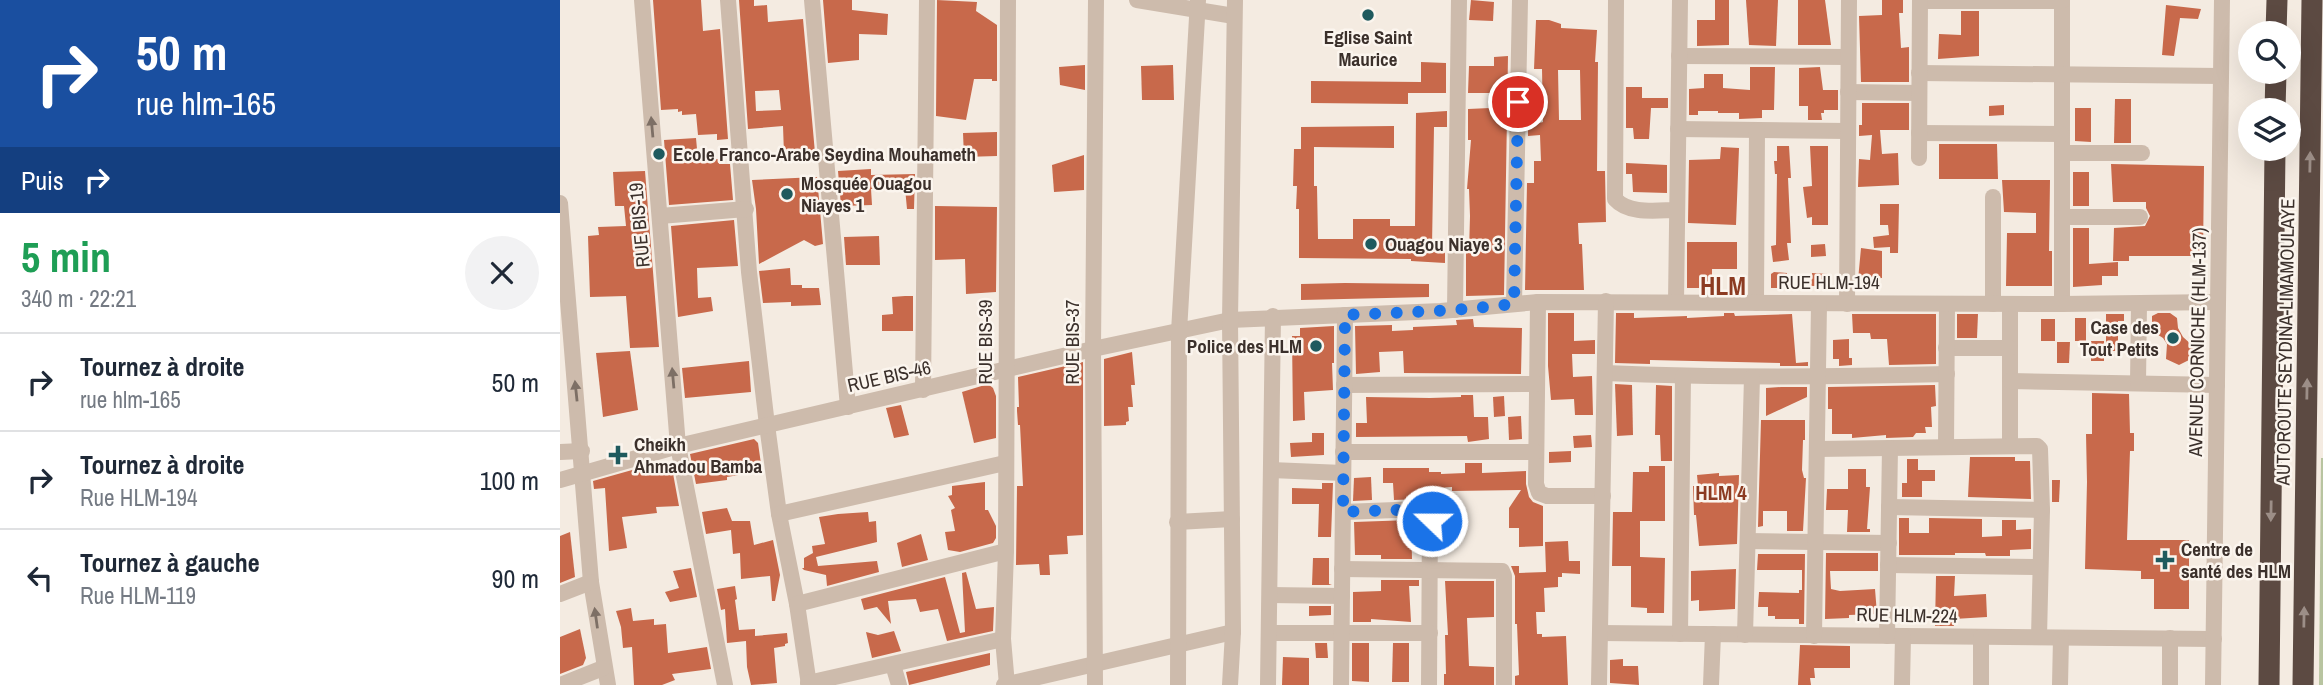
<!DOCTYPE html>
<html lang="fr">
<meta charset="utf-8">
<style>
:root{--surface:#fff;--page:#f2f2f3;--text:#1f2937;--muted:#747a83;--line:#e0e1e3}
body{margin:0;font-family:"Archivo Narrow",sans-serif;background:var(--page);color:var(--text);height:100vh;display:flex;flex-direction:column;font-size:26px;white-space:nowrap}
*{box-sizing:border-box;margin:0}
p{font-size:23px;color:var(--muted)}
.icon{flex:none;width:38px;height:38px;fill:none;stroke:currentColor;stroke-width:2;stroke-linecap:round;stroke-linejoin:round}
.map{position:relative;flex:1;overflow:hidden}
.side{display:flex;flex-direction:column;background:var(--surface);width:560px}
.side>*{flex:none}
.guide{background:#1a4fa0;color:#fff;overflow:hidden}
.tools{position:absolute;left:1678px;top:21px;display:grid;gap:14px}
.tools a{display:grid;place-items:center;width:63px;height:63px;border-radius:50%;background:var(--surface);box-shadow:0 7px 28px #0002;font-size:35px}
.pin{position:absolute;display:grid;place-items:center;width:60px;height:60px;color:#fff;margin:-30px;border:4px solid #fff;border-radius:50%;box-shadow:0 2px 7px #0007}
.me{position:absolute;width:77px;margin:-38px;rotate:292deg;stroke-linejoin:round;filter:drop-shadow(0 0 5px #0008)}
.turn{display:flex;align-items:center;gap:24px;height:147px;padding:0 21px;font-size:32px}
.turn .icon{width:91px;height:91px;stroke-width:2.5}
.turn b{display:block;font-size:49px;line-height:60px}
.then{display:flex;align-items:center;height:66px;padding:0 21px;background:#0003;gap:14px;font-size:26px}
.round{display:grid;place-items:center;flex:none;width:74px;height:74px;border-radius:37px;background:var(--page)}
.overview{display:flex;align-items:center;justify-content:space-between;height:119px;padding:0 21px}
h1{font-size:42px;font-weight:800;line-height:52px;color:#1e9e55}
ul{padding:0;list-style:none}
li{display:flex;align-items:center;gap:21px;height:98px;padding:0 21px;border-top:2px solid var(--line)}
li div{flex:1}
li b{display:block;font-size:26px}
li em{font-style:normal}
main{display:flex;flex:1;min-height:0}
.map>svg:first-child{display:block}
.green{fill:#b8c4a0}
.building{fill:#c8694b;fill-rule:evenodd}
.lines{fill:none;stroke-linecap:round;stroke-linejoin:round}
.minor{stroke:#cdbbac;stroke-width:16}
.highway{stroke:#5c4a42;stroke-width:21}
.oneway{fill:#7d6f65}
.oneway2{fill:#9c8e87}
.route{stroke:#1a73e8;stroke-width:12;stroke-dasharray:0 21.6}
.poi-dot{fill:#1f5a5e;stroke:#fbf5ee;stroke-width:2.5}
.labels{text-anchor:middle;dominant-baseline:central;stroke-width:5;stroke-linejoin:round;paint-order:stroke}
.poi-label{font-size:19px;font-weight:bold;fill:#3b302b;stroke:#fbf5ee;text-anchor:start}
.street-label{font-size:19px;fill:#3b302b;stroke:#fbf5ee}
.neighbourhood-label{font-size:21px;font-weight:bold;fill:#8c3b22;stroke:#fbf5ee}
.district-label{font-size:26px;font-weight:bold;fill:#8c3b22;stroke:#fbf5ee}
</style>
<main>
<section class="side">
<div class="guide">
<div class="turn"><svg class="icon" aria-label="right" viewBox="0 0 24 24"><path d="M7 20v-9h11M14 6l5 5-5 5"/></svg><div><b>50 m</b>rue hlm-165</div></div>
<div class="then">Puis<svg class="icon" aria-label="right" viewBox="0 0 24 24"><path d="M7 20v-9h11M14 6l5 5-5 5"/></svg></div>
</div>
<div class="overview"><div><h1>5 min</h1><p>340 m · 22:21</p></div><a class="round"><svg class="icon" aria-label="close" viewBox="0 0 24 24"><path d="M6 6l12 12M18 6L6 18"/></svg></a></div>
<ul>
<li><svg class="icon" aria-label="right" viewBox="0 0 24 24"><path d="M7 20v-9h11M14 6l5 5-5 5"/></svg><div><b>Tournez à droite</b><p>rue hlm-165</p></div><em>50 m</em></li>
<li><svg class="icon" aria-label="right" viewBox="0 0 24 24"><path d="M7 20v-9h11M14 6l5 5-5 5"/></svg><div><b>Tournez à droite</b><p>Rue HLM-194</p></div><em>100 m</em></li>
<li><svg class="icon" aria-label="left" viewBox="0 0 24 24"><path d="M17 20v-9H6M10 6l-5 5 5 5"/></svg><div><b>Tournez à gauche</b><p>Rue HLM-119</p></div><em>90 m</em></li>
</ul>
</section>
<div class="map">
<svg width="1763" height="685" viewBox="0 0 1763 685">
<rect width="100%" height="100%" fill="#f4ebe1"/>
<!-- green -->
<polygon class="green" points="1761,458 1763,458 1763,685 1759,685"/>
<!-- building -->
<g class="building">
<polygon points="93,0 141,0 143,31 160,29 168,139 157,140 157,134 138,135 136,114 122,115 122,111 118,112 118,109 101,110"/>
<path d="M 179,0 L 194,0 L 194,6 L 207,5 L 208,22 L 243,19 L 255,153 L 224,154 L 223,126 L 188,129 ZM 219,90 L 221,110 L 196,111 L 195,91 Z"/>
<polygon points="263,0 292,0 292,10 328,14 327,35 299,34 299,60 268,63"/>
<polygon points="377,0 417,2 416,11 437,25 437,81 432,81 432,79 414,79 406,120 376,116"/>
<polygon points="911,0 934,2 933,21 909,20"/>
<polygon points="1155,0 1169,0 1169,45 1137,46 1137,20 1155,20"/>
<polygon points="1186,0 1218,0 1216,46 1189,45"/>
<polygon points="1238,0 1265,0 1271,45 1238,45"/>
<polygon points="1322,0 1343,0 1343,13 1339,13 1341,48 1349,47 1349,82 1301,82 1299,16 1322,15"/>
<polygon points="1606,5 1641,9 1638,19 1620,18 1614,56 1602,55"/>
<polygon points="1401,11 1419,11 1419,56 1378,59 1379,34 1401,35"/>
<path d="M 976,20 L 989,20 L 1001,24 L 1001,28 L 1037,30 L 1035,62 L 1038,62 L 1037,171 L 1045,171 L 1046,222 L 1018,223 L 1019,244 L 1022,244 L 1024,290 L 965,290 L 967,183 L 974,183 L 974,161 L 981,161 L 980,135 L 968,136 L 968,126 L 983,122 L 982,69 L 974,69 ZM 998,70 L 1020,70 L 1021,120 L 999,120 Z"/>
<polygon points="948,56 944,295 906,296 906,252 909,252 910,216 909,189 907,189 911,140 908,140 908,109 930,108 930,93 908,93 909,66 934,66 934,57"/>
<polygon points="861,62 886,63 886,93 848,93 848,104 751,103 751,81 861,82"/>
<polygon points="525,65 525,90 500,85 499,67"/>
<polygon points="613,65 614,100 582,100 581,66"/>
<polygon points="1190,67 1215,67 1214,110 1202,110 1202,118 1179,119 1179,113 1158,113 1158,111 1138,111 1138,115 1129,115 1129,89 1144,88 1144,74 1163,74 1163,88 1190,90"/>
<polygon points="1260,67 1263,90 1278,90 1278,110 1264,110 1264,113 1261,113 1262,120 1248,120 1248,106 1239,106 1239,68"/>
<polygon points="1066,87 1082,87 1082,98 1108,98 1108,108 1091,108 1089,139 1074,139 1073,128 1066,128"/>
<polygon points="1555,99 1571,99 1571,143 1554,143"/>
<polygon points="1302,103 1349,103 1349,130 1320,130 1322,154 1338,153 1339,185 1298,187 1299,159 1310,160 1312,135 1299,136 1299,125 1302,125"/>
<polygon points="1444,105 1444,115 1429,116 1429,106"/>
<polygon points="1515,108 1531,108 1531,142 1515,141"/>
<polygon points="887,111 887,127 874,127 872,246 885,247 885,263 851,261 851,259 739,258 739,209 736,209 737,186 733,186 734,149 741,149 741,127 834,126 834,148 754,147 754,186 757,186 758,239 793,239 793,219 830,219 830,226 855,226 856,113"/>
<polygon points="437,132 437,156 404,157 403,133"/>
<polygon points="136,138 138,160 159,159 159,164 170,164 173,200 109,205 104,140"/>
<polygon points="1379,144 1437,144 1438,179 1379,179"/>
<polygon points="1217,146 1229,146 1231,178 1228,178 1231,243 1227,243 1229,260 1213,262 1211,246 1216,245 1217,174 1215,174 1214,161 1217,161"/>
<polygon points="1250,146 1268,146 1268,225 1252,225 1252,217 1247,218 1243,187 1252,186"/>
<polygon points="1161,147 1179,148 1176,225 1128,223 1129,160 1160,159"/>
<polygon points="524,155 524,190 494,192 492,165"/>
<polygon points="1066,163 1107,165 1107,193 1073,192 1072,174 1066,174"/>
<polygon points="1551,164 1644,166 1643,256 1569,256 1569,261 1553,261 1554,228 1585,226 1590,216 1586,208 1586,202 1553,202"/>
<polygon points="311,169 311,175 355,174 354,209 347,209 345,188 311,189 312,205 281,206 278,171"/>
<polygon points="85,171 99,347 70,348 66,296 30,297 28,236 39,235 38,227 66,226 64,206 55,206 53,172"/>
<rect x="1513" y="172" width="16" height="34"/>
<polygon points="257,177 263,244 255,246 244,240 199,264 196,209 192,180"/>
<polygon points="1442,180 1490,180 1489,251 1492,251 1492,286 1446,286 1447,233 1476,233 1476,213 1444,212"/>
<polygon points="1320,204 1339,204 1338,253 1330,253 1330,247 1314,248 1313,237 1329,235 1328,225 1320,225"/>
<polygon points="375,206 437,207 436,292 406,294 405,259 375,260"/>
<polygon points="174,220 178,266 137,268 138,298 151,297 153,311 118,317 111,226"/>
<polygon points="1513,228 1529,228 1529,264 1558,262 1558,276 1542,276 1542,285 1513,287"/>
<polygon points="319,236 320,265 286,265 284,237"/>
<polygon points="1127,242 1177,242 1177,269 1152,269 1152,288 1127,288"/>
<polygon points="1265,244 1266,256 1251,257 1251,245"/>
<polygon points="1301,248 1322,251 1322,278 1298,280"/>
<polygon points="230,268 231,285 242,285 242,288 259,288 261,305 231,306 231,302 203,303 199,271"/>
<polygon points="1214,272 1227,273 1227,288 1211,288 1211,274"/>
<polygon points="1252,273 1268,274 1267,286 1251,286"/>
<polygon points="785,283 869,284 869,297 741,300 741,284"/>
<polygon points="345,296 353,296 353,331 322,331 322,315 333,314 332,297"/>
<polygon points="988,313 1014,313 1014,341 1035,340 1035,354 1012,354 1013,377 1032,376 1033,415 1015,415 1014,399 991,400 988,366"/>
<polygon points="1056,313 1074,313 1074,318 1127,316 1127,318 1164,316 1164,313 1174,313 1175,316 1232,314 1236,363 1248,362 1248,366 1220,366 1220,363 1090,360 1090,364 1055,363"/>
<polygon points="1598,313 1610,313 1617,318 1618,328 1623,337 1633,346 1631,359 1619,365 1606,359 1607,344 1603,338 1592,331 1592,316"/>
<polygon points="1292,314 1376,314 1376,364 1329,365 1327,339 1311,339 1310,333 1293,333"/>
<polygon points="1397,314 1418,314 1417,338 1397,338"/>
<polygon points="1546,314 1564,314 1564,321 1558,321 1558,351 1546,351"/>
<rect x="1515" y="318" width="11" height="23"/>
<polygon points="913,319 914,327 962,328 961,374 844,373 843,351 819,352 820,372 796,374 795,326 832,325 832,331 853,330 853,327 897,325 896,320"/>
<rect x="1481" y="319" width="14" height="22"/>
<polygon points="774,326 774,363 772,363 773,390 744,392 745,420 733,421 732,336 740,336 740,328"/>
<polygon points="1289,339 1289,358 1292,358 1292,365 1279,366 1279,359 1273,359 1273,340"/>
<rect x="1531" y="341" width="13" height="20"/>
<polygon points="1497,342 1510,342 1509,363 1497,363"/>
<polygon points="70,351 78,410 43,417 36,353"/>
<polygon points="572,352 575,385 571,385 573,407 568,407 569,421 566,422 566,425 544,426 544,359"/>
<polygon points="189,361 191,392 125,398 122,368"/>
<polygon points="523,362 523,535 507,536 508,554 489,555 490,575 480,575 479,564 456,565 457,486 463,486 460,425 458,425 457,411 457,407 459,407 458,377"/>
<polygon points="428,384 433,388 436,396 436,438 414,443 402,392"/>
<polygon points="1055,384 1072,385 1073,435 1057,436"/>
<polygon points="1096,385 1112,386 1112,461 1101,461 1100,435 1095,435"/>
<polygon points="1375,385 1376,406 1371,407 1372,427 1365,427 1366,433 1356,433 1353,437 1326,438 1326,435 1292,438 1292,434 1272,434 1272,409 1268,409 1268,387"/>
<polygon points="1221,387 1247,387 1247,397 1206,416 1206,388"/>
<polygon points="1532,393 1569,394 1570,433 1574,433 1574,451 1570,451 1567,540 1629,540 1629,609 1594,609 1594,579 1581,579 1581,571 1525,569 1527,482 1526,434 1532,434"/>
<polygon points="901,395 913,395 914,417 928,417 929,439 908,442 907,436 796,437 796,423 807,423 806,397 870,398 901,397"/>
<polygon points="944,396 945,416 934,417 933,397"/>
<polygon points="341,405 349,435 334,438 326,408"/>
<polygon points="961,416 962,439 949,440 948,417"/>
<polygon points="1201,420 1245,420 1245,440 1243,440 1242,470 1244,478 1246,478 1243,531 1227,531 1227,511 1203,511 1203,526 1198,527"/>
<polygon points="752,433 764,433 764,455 731,457 730,443 752,442"/>
<polygon points="1031,435 1032,447 1014,448 1013,436"/>
<polygon points="194,439 198,443 202,471 167,477 167,480 136,484 130,454"/>
<polygon points="1011,451 1011,462 989,463 989,452"/>
<polygon points="1410,457 1455,457 1455,461 1470,461 1471,499 1408,497"/>
<polygon points="1347,459 1358,459 1358,470 1375,470 1375,481 1362,481 1362,497 1342,497 1342,483 1347,483"/>
<polygon points="97,463 97,468 112,468 119,506 96,507 97,513 62,517 67,548 49,551 45,488 34,489 33,481"/>
<polygon points="905,463 922,463 922,473 966,471 966,484 969,497 973,502 983,506 983,546 959,547 959,528 949,528 949,508 961,490 892,491 892,487 861,489 861,499 834,500 833,483 823,483 823,468 869,468 869,472 881,472 881,474 905,473"/>
<polygon points="1089,466 1105,466 1105,521 1080,521 1080,557 1105,558 1104,613 1087,613 1087,608 1071,607 1071,566 1052,566 1053,512 1072,512 1073,472 1089,472"/>
<polygon points="1288,469 1306,469 1306,487 1310,487 1307,529 1310,529 1310,532 1287,532 1288,510 1266,510 1267,489 1288,489"/>
<polygon points="1159,473 1159,476 1179,475 1177,544 1139,546 1136,515 1134,515 1133,486 1138,486 1137,475"/>
<polygon points="811,477 812,500 793,501 794,478"/>
<polygon points="1492,480 1500,480 1499,502 1492,502"/>
<polygon points="425,482 425,510 428,510 436,526 436,538 433,543 400,552 388,550 385,532 395,531 391,510 395,508 388,496 392,495 392,486"/>
<polygon points="762,483 773,483 771,537 758,537 759,504 732,504 732,488 762,489"/>
<polygon points="167,508 172,521 190,521 194,545 213,540 220,575 215,601 212,601 210,576 181,579 180,553 173,554 171,530 146,534 142,512"/>
<polygon points="308,512 309,522 316,521 317,542 256,557 258,566 317,561 319,572 267,586 266,575 244,570 242,568 244,568 244,558 253,553 252,546 265,544 259,517 278,514"/>
<polygon points="1339,518 1349,518 1349,533 1369,533 1369,518 1422,519 1422,537 1442,536 1442,520 1456,520 1456,530 1471,529 1471,549 1450,550 1450,556 1426,556 1425,553 1395,553 1395,555 1339,555"/>
<polygon points="851,520 852,559 821,559 821,555 795,555 794,522"/>
<polygon points="10,532 15,577 0,583 0,536"/>
<polygon points="361,534 368,560 342,567 337,543"/>
<polygon points="1008,541 1009,561 1020,561 1020,574 1002,573 1002,577 998,577 998,587 984,588 985,612 976,612 977,634 982,634 982,637 1006,636 1008,685 955,685 955,676 959,675 957,624 955,624 955,576 951,566 959,566 959,573 986,572 985,542"/>
<polygon points="1266,553 1318,553 1318,571 1270,571 1271,589 1280,591 1315,589 1317,614 1289,615 1289,618 1265,619"/>
<polygon points="1198,554 1245,554 1244,624 1239,624 1239,619 1215,619 1215,616 1208,616 1208,607 1198,607 1199,592 1239,593 1239,590 1242,590 1242,570 1197,570"/>
<polygon points="753,558 769,558 769,584 772,585 752,585"/>
<polygon points="131,568 137,597 110,602 105,592 119,588 113,571"/>
<polygon points="1176,569 1175,609 1139,611 1139,600 1131,601 1131,571"/>
<polygon points="406,572 416,609 434,607 433,631 387,641 378,609 360,612 356,599 328,601 331,624 317,607 304,610 301,599 385,577 400,633 405,632 402,573"/>
<polygon points="1376,576 1395,576 1394,596 1426,594 1427,617 1394,619 1394,626 1375,626"/>
<polygon points="821,580 859,580 859,586 849,586 851,622 811,619 811,622 793,622 793,592 821,591"/>
<polygon points="885,581 934,581 934,617 907,618 909,666 934,667 934,685 884,685 884,674 886,674 885,635 888,635"/>
<polygon points="175,586 177,599 175,600 179,630 195,629 195,636 227,633 228,643 225,644 225,646 214,648 217,683 191,685 187,667 186,641 167,643 165,609 161,610 157,589"/>
<polygon points="749,606 771,606 771,615 749,616"/>
<polygon points="71,608 73,621 94,619 94,625 106,624 108,653 147,647 151,669 112,674 115,680 102,685 74,685 72,647 63,648 61,627 56,611"/>
<polygon points="20,629 26,658 23,665 0,674 0,637"/>
<polygon points="334,631 341,651 312,658 306,632 318,635"/>
<polygon points="755,643 767,643 768,658 756,658"/>
<polygon points="792,643 809,643 809,682 792,681"/>
<polygon points="833,643 849,643 849,682 832,682"/>
<polygon points="1240,645 1290,646 1290,668 1254,668 1255,678 1250,678 1251,685 1238,685"/>
<polygon points="430,653 430,665 349,685 346,672"/>
<polygon points="723,657 749,658 749,685 722,685"/>
<polygon points="1063,659 1063,666 1078,666 1079,685 1050,683 1050,660"/>
</g>
<g class="lines">
<!-- minor -->
<g class="minor">
<polyline points="82,0 118,446 165,685"/>
<polyline points="168,0 189,272 207,425 219,514 237,604 249,685"/>
<polyline points="252,0 288,407"/>
<polyline points="577,0 674,16"/>
<path d="M 1056,0 L 1055,199 C 1069,215 1098,210 1117,210"/>
<polyline points="1502,0 1502,304"/>
<polyline points="1360,1 1502,1"/>
<polyline points="1119,56 1288,57"/>
<polyline points="1359,73 1661,76"/>
<polyline points="1288,92 1359,93"/>
<polyline points="1118,129 1287,131"/>
<polyline points="1359,133 1502,134"/>
<polyline points="1502,153 1582,153"/>
<polyline points="1359,158 1360,0"/>
<polyline points="0,203 31,582 48,685"/>
<polyline points="100,216 186,209"/>
<polyline points="1502,217 1580,217"/>
<polyline points="978,302 976,484 979,493 987,496 1043,496"/>
<polyline points="1116,302 1120,0"/>
<polyline points="1196,303 1197,130"/>
<polyline points="954,304 960,0"/>
<polyline points="1287,304 1289,0"/>
<polyline points="1433,304 1433,197"/>
<polyline points="1450,304 1450,446"/>
<polyline points="895,310 899,0"/>
<polyline points="1386,348 1450,348"/>
<path d="M 1045,373 C 1159,378 1273,377 1387,374"/>
<polyline points="1450,381 1657,385"/>
<polyline points="1578,383 1579,304"/>
<polyline points="784,385 977,384"/>
<polyline points="363,390 367,0"/>
<polyline points="1386,447 1387,304"/>
<polyline points="1257,449 1477,446 1480,449 1482,510 1479,637"/>
<polyline points="0,452 22,451"/>
<polyline points="783,452 976,452"/>
<polyline points="711,470 783,473"/>
<polyline points="0,480 118,446 533,349 670,320 881,311 978,302 1502,304 1658,302"/>
<polyline points="1329,507 1482,510"/>
<polyline points="783,512 862,509 870,512 869,685"/>
<polyline points="219,514 445,463"/>
<polyline points="617,522 672,519"/>
<polyline points="1188,541 1329,543"/>
<polyline points="1328,565 1480,567"/>
<polyline points="782,569 942,571 944,576 944,685"/>
<polyline points="0,594 31,582"/>
<polyline points="710,595 782,596"/>
<polyline points="237,604 446,551"/>
<polyline points="709,633 870,633"/>
<polyline points="1040,633 1654,639"/>
<polyline points="1120,634 1123,376"/>
<polyline points="1185,635 1192,377"/>
<polyline points="1254,636 1259,304"/>
<polyline points="1327,636 1330,448"/>
<polyline points="1610,638 1610,685"/>
<polyline points="333,665 339,685"/>
<polyline points="248,683 443,639"/>
<polyline points="0,685 43,668"/>
<polyline points="444,685 673,632"/>
<polyline points="447,685 443,639 446,551 448,0"/>
<polyline points="535,685 533,349 536,0"/>
<polyline points="618,685 619,332 638,0"/>
<polyline points="670,685 673,632 670,320 675,0"/>
<polyline points="708,685 713,316"/>
<polyline points="781,685 785,315"/>
<polyline points="1039,685 1046,301"/>
<polyline points="1151,685 1153,634"/>
<polyline points="1342,685 1343,636"/>
<polyline points="1421,685 1421,637"/>
<polyline points="1500,685 1501,638"/>
<polyline points="1653,685 1662,0"/>
</g>
<!-- highway -->
<g class="highway">
<polyline points="1716,33 1717,0"/>
<polyline points="1715,110 1716,72"/>
<polyline points="1709,685 1715,149"/>
<polyline points="1743,685 1752,0"/>
</g>
</g>
<!-- one-way arrows -->
<defs><path id="oneway-solid" d="M-6-.8H1V-3.2L6.5 0L1 3.2V.8H-6Z" transform="scale(1.75)"/></defs>
<g class="oneway">
<use href="#oneway-solid" transform="translate(92 127) rotate(-95)"/>
<use href="#oneway-solid" transform="translate(113 378) rotate(-95)"/>
<use href="#oneway-solid" transform="translate(16 391) rotate(-96)"/>
<use href="#oneway-solid" transform="translate(36 618) rotate(-98)"/>
</g>
<g class="oneway2">
<use href="#oneway-solid" transform="translate(1750 162) rotate(-89)"/>
<use href="#oneway-solid" transform="translate(1747 389) rotate(-89)"/>
<use href="#oneway-solid" transform="translate(1711 511) rotate(91)"/>
<use href="#oneway-solid" transform="translate(1744 617) rotate(-89)"/>
</g>
<g class="lines">
<!-- route -->
<polyline class="route" points="872,521 870,512 862,509 783,512 785,315 895,310 954,304 958,102"/>
</g>
<!-- markers -->
<g class="poi-dot">
<circle cx="808" cy="15" r="7"/>
<circle cx="99" cy="154" r="7"/>
<circle cx="227" cy="194" r="7"/>
<circle cx="811" cy="244" r="7"/>
<circle cx="1613" cy="338" r="7"/>
<circle cx="756" cy="346" r="7"/>
<path d="M54.5 444.5h7v7h7v7h-7v7h-7v-7h-7v-7h7z"/>
<path d="M1601.5 549.5h7v7h7v7h-7v7h-7v-7h-7v-7h7z"/>
</g>
<g class="labels">
<!-- poi labels -->
<g class="poi-label">
<text x="808" y="37" text-anchor="middle">Eglise Saint<tspan x="808" dy="22">Maurice</tspan></text>
<text x="113" y="154">Ecole Franco-Arabe Seydina Mouhameth</text>
<text x="241" y="183">Mosquée Ouagou<tspan x="241" dy="22">Niayes 1</tspan></text>
<text x="825" y="244">Ouagou Niaye 3</text>
<text x="1599" y="327" text-anchor="end">Case des<tspan x="1599" dy="22">Tout Petits</tspan></text>
<text x="742" y="346" text-anchor="end">Police des HLM</text>
<text x="74" y="444">Cheikh<tspan x="74" dy="22">Ahmadou Bamba</tspan></text>
<text x="1621" y="549">Centre de<tspan x="1621" dy="22">santé des HLM</tspan></text>
</g>
<!-- street labels -->
<g class="street-label">
<text transform="translate(79 225) rotate(-95)">RUE BIS-19</text>
<text x="1269" y="282">RUE HLM-194</text>
<text transform="translate(425 342) rotate(-90)">RUE BIS-39</text>
<text transform="translate(512 342) rotate(-90)">RUE BIS-37</text>
<text transform="translate(1637 342) rotate(-89)">AVENUE CORNICHE (HLM-137)</text>
<text transform="translate(1725 342) rotate(-89)">AUTOROUTE SEYDINA-LIMAMOULAYE</text>
<text transform="translate(329 376) rotate(-13)">RUE BIS-46</text>
<text transform="translate(1347 615) rotate(1)">RUE HLM-224</text>
</g>
<!-- neighbourhood labels -->
<g class="neighbourhood-label">
<text x="1161" y="492">HLM 4</text>
</g>
<!-- district labels -->
<g class="district-label">
<text x="1163" y="285">HLM</text>
</g>
</g>
</svg>
<div class="tools">
<a><svg class="icon" aria-label="search" viewBox="0 0 24 24"><circle cx="10" cy="10" r="6"/><path d="M15 15l6 6"/></svg></a>
<a><svg class="icon" aria-label="layers" viewBox="0 0 24 24"><path d="M12 4l9 5-9 5-9-5zM3 14l9 5 9-5"/></svg></a>
</div>
<div class="pin" style="left:958px;top:102px;background:#d93025"><svg class="icon" aria-label="arrive" viewBox="0 0 24 24"><path d="M6 21V4h12l-3 4 3 4H6"/></svg></div>
<svg class="me" style="left:872px;top:521px" viewBox="-20 -20 40 40"><circle r="17" fill="#1a73e8" stroke="#fff" stroke-width="3"/><path d="M0-11L8 9 0 5-8 9z" fill="#fff"/></svg>
</div>
</main>
